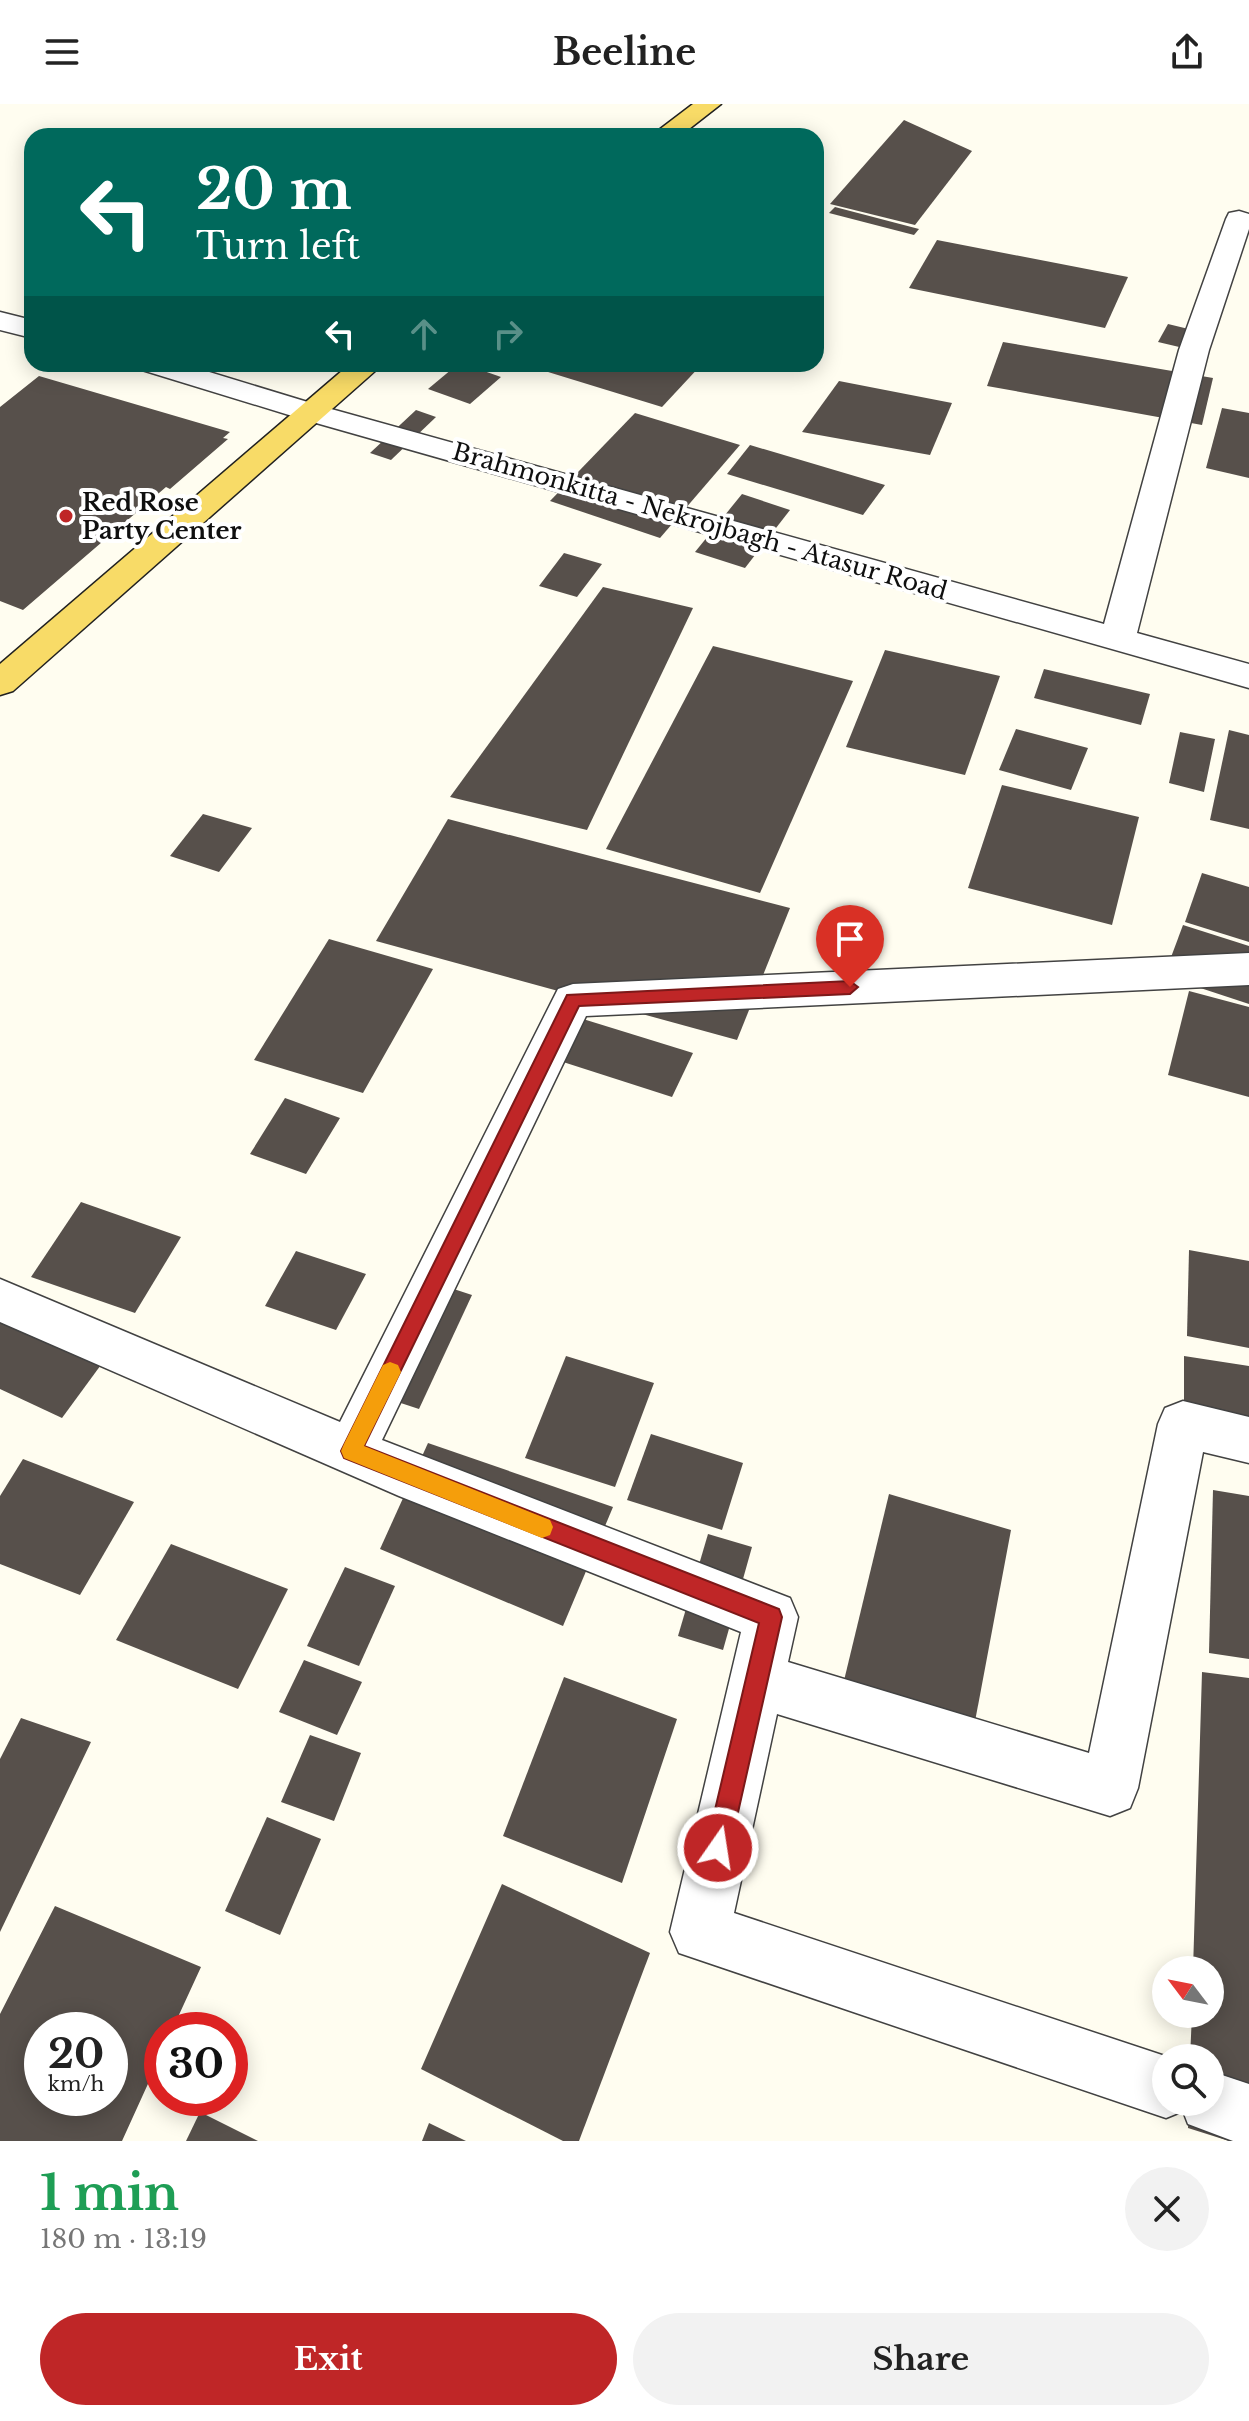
<!DOCTYPE html>
<meta charset="utf-8">
<style>
:root{--surface:#fff;--page:#f2f2f2;--text:#222;--muted:#767676;--accent:#bf2627}
body{margin:0;font-family:"Libre Baskerville",serif;background:var(--page);color:var(--text);height:100vh;display:flex;flex-direction:column;font-size:30px;white-space:nowrap}
*{box-sizing:border-box;margin:0}
p{font-size:26px;color:var(--muted)}
.icon{flex:none;width:44px;height:44px;fill:none;stroke:currentColor;stroke-width:2;stroke-linecap:round;stroke-linejoin:round}
.map{position:relative;height:2037px;overflow:hidden}
.details{display:flex;flex-direction:column;background:var(--surface);flex:1}
.details>*{flex:none}
.top-card{position:absolute;left:24px;top:24px;width:800px;height:244px;border-radius:24px;box-shadow:0 4px 20px #0003;background:#00695c;color:#fff;overflow:hidden}
.needle{width:52px;rotate:302deg}
.buttons{position:absolute;left:1152px;top:1852px;display:grid;gap:16px}
.buttons a{display:grid;place-items:center;width:72px;height:72px;border-radius:50%;background:var(--surface);box-shadow:0 4px 20px #0003;font-size:40px}
.speed{position:absolute;left:24px;top:1908px;display:flex;gap:16px;font-size:40px;font-weight:700;text-align:center}
.speed>*{display:grid;place-content:center;width:104px;height:104px;border-radius:50%;background:var(--surface);box-shadow:0 4px 20px #0003;line-height:1}
.speed small{font-size:20px;font-weight:400}
.speed .limit{border:12px solid #d22;background:#fff;color:#111}
.pin{position:absolute;display:grid;place-items:center;width:68px;height:68px;color:#fff;margin:-82px -34px;border-radius:50% 50% 50% 0;rotate:-45deg;box-shadow:0 0 8px #0007}
.pin .icon{rotate:45deg}
.me{position:absolute;width:88px;margin:-44px;rotate:13deg;stroke-linejoin:round;filter:drop-shadow(0 0 6px #0008)}
.turn{display:flex;align-items:center;gap:28px;height:168px;padding:0 40px;font-size:36px}
.turn .icon{width:104px;height:104px;stroke-width:2.5}
.turn b{display:block;font-size:56px;line-height:68px}
.lanes{display:flex;align-items:center;height:76px;padding:0 40px;background:#0003;justify-content:center;gap:40px;direction:ltr}
.lanes .off{opacity:.35}
.round{display:grid;place-items:center;flex:none;width:84px;height:84px;border-radius:42px;background:var(--page)}
.head{display:flex;align-items:center;justify-content:space-between;height:136px;padding:0 40px}
h1{font-size:48px;font-weight:700;line-height:60px;color:#1e9e55}
.action{display:flex;gap:16px;margin-top:auto;padding:16px 40px}
.action a{flex:1;height:92px;border-radius:48px;background:var(--accent);color:#fff;font-size:32px;font-weight:700;line-height:92px;text-align:center}
.action a+a{background:var(--page);color:var(--text)}
header{display:flex;justify-content:space-between;align-items:center;height:104px;padding:0 40px;background:var(--surface);font-size:36px;font-weight:700}
.map>svg:first-child{display:block}
.building{fill:#57504b;fill-rule:evenodd}
.lines{fill:none;stroke-linecap:round;stroke-linejoin:round}
.street-casing{stroke:#424242;stroke-width:3}
.primary-casing{stroke:#202020;stroke-width:3}
.street{fill:#fff;fill-rule:evenodd}
.primary{fill:#f8db67;fill-rule:evenodd}
.route{fill:#bf2627;stroke:#7c1919;stroke-width:2}
.slow{fill:#f59e0b}
.poi-dot{fill:#bf2627;stroke:#fff;stroke-width:3}
.labels{text-anchor:middle;dominant-baseline:central;stroke-width:8;stroke-linejoin:round;paint-order:stroke}
.far-poi-label{font-size:24px;font-weight:bold;fill:#0f0f0f;stroke:#fff;text-anchor:start}
.far-street-label{font-size:24px;fill:#0f0f0f;stroke:#fff}
</style>
<header><svg class="icon" aria-label="menu" viewBox="0 0 24 24"><path d="M4 6h16M4 12h16M4 18h16"/></svg>Beeline<svg class="icon" aria-label="share" viewBox="0 0 24 24"><path d="M12 15V3M7 8l5-5 5 5M5 13v7h14v-7"/></svg></header>
<div class="map">
<svg width="1249" height="2037" viewBox="0 0 1249 2037">
<rect width="100%" height="100%" fill="#fffdf0"/>
<!-- building -->
<g class="building">
<polygon points="904,16 972,47 915,121 830,100"/>
<polygon points="835,103 919,125 914,131 829,109"/>
<polygon points="937,136 1128,173 1105,224 909,184"/>
<polygon points="1168,220 1201,228 1192,246 1158,238"/>
<polygon points="1003,238 1213,274 1202,321 987,282"/>
<polygon points="458,260 464,260 501,273 470,300 428,285"/>
<polygon points="522,260 702,260 662,303"/>
<polygon points="39,272 230,328 223,334 228,335 170,385 166,383 23,506 0,497 0,303"/>
<polygon points="839,277 952,299 930,351 802,328"/>
<polygon points="1222,304 1249,309 1249,374 1206,364"/>
<polygon points="416,306 436,313 391,356 370,349"/>
<polygon points="635,309 740,341 660,434 550,397"/>
<polygon points="750,341 885,381 863,411 727,370"/>
<polygon points="742,390 790,406 745,464 695,448"/>
<polygon points="564,449 602,460 577,493 539,482"/>
<polygon points="603,483 693,504 587,726 450,693"/>
<polygon points="713,542 853,577 760,789 606,745"/>
<polygon points="885,546 1000,572 965,671 846,643"/>
<polygon points="1044,565 1150,590 1141,621 1034,594"/>
<polygon points="1016,625 1088,644 1071,686 999,666"/>
<polygon points="1229,626 1249,631 1249,725 1210,716"/>
<polygon points="1180,628 1215,635 1204,688 1169,679"/>
<polygon points="1002,681 1139,713 1112,821 968,784"/>
<polygon points="203,710 252,724 219,768 170,752"/>
<polygon points="448,715 790,804 737,936 376,837"/>
<polygon points="1202,769 1249,783 1249,838 1185,818"/>
<polygon points="1183,821 1249,842 1249,900 1164,872"/>
<polygon points="329,835 433,865 363,989 254,956"/>
<polygon points="1189,887 1249,903 1249,993 1168,971"/>
<polygon points="583,915 693,949 672,993 560,957"/>
<polygon points="285,994 340,1014 306,1070 250,1050"/>
<polygon points="81,1098 181,1133 135,1209 31,1173"/>
<polygon points="1189,1146 1249,1157 1249,1244 1187,1232"/>
<polygon points="296,1147 366,1170 336,1226 265,1202"/>
<polygon points="414,1172 472,1191 419,1305 358,1285"/>
<polygon points="0,1206 106,1254 62,1314 0,1285"/>
<polygon points="566,1252 654,1279 615,1383 525,1354"/>
<polygon points="1184,1252 1249,1262 1249,1357 1184,1345"/>
<polygon points="651,1330 743,1359 722,1426 627,1396"/>
<polygon points="428,1339 613,1403 563,1522 380,1445"/>
<polygon points="23,1355 134,1398 80,1491 0,1460 0,1392"/>
<polygon points="1213,1386 1249,1392 1249,1555 1209,1549"/>
<polygon points="889,1390 1011,1426 967,1660 834,1618"/>
<polygon points="708,1430 752,1443 723,1546 678,1532"/>
<polygon points="171,1440 288,1485 238,1585 116,1536"/>
<polygon points="345,1463 395,1482 359,1562 307,1542"/>
<polygon points="304,1556 362,1578 337,1631 279,1608"/>
<polygon points="1202,1568 1249,1574 1249,2037 1229,2037 1188,2024 1189,1998 1210,1998 1210,1954 1190,1954 1192,1910 1210,1910 1210,1866 1193,1866"/>
<polygon points="564,1573 677,1615 622,1779 503,1732"/>
<polygon points="21,1614 91,1638 0,1828 0,1655"/>
<polygon points="310,1631 361,1649 334,1717 281,1698"/>
<polygon points="267,1713 321,1735 280,1831 225,1807"/>
<polygon points="502,1780 650,1849 579,2037 563,2037 421,1965"/>
<path d="M 55,1802 L 201,1863 L 172,1926 L 162,1926 L 162,1949 L 122,2037 L 0,2037 L 0,1910 ZM 42,1926 L 110,1926 L 110,1994 L 42,1994 Z"/>
<polygon points="200,2008 258,2037 186,2037"/>
<polygon points="429,2019 466,2037 422,2037"/>
</g>
<g class="lines">
<defs>
<g id="street">
<polygon points="1239,107 1249,110 1249,125 1209,246 1137,529 1249,560 1249,584 302,315 142,266 137,260 183,260 324,303 1104,520 1179,246 1226,115 1229,109"/>
<polygon points="0,208 32,216 32,234 0,226"/>
<polygon points="1249,849 1249,881 586,912 382,1336 790,1494 798,1513 788,1558 1089,1649 1158,1320 1165,1304 1183,1297 1249,1313 1249,1359 1203,1348 1138,1684 1130,1704 1110,1712 777,1610 734,1809 1171,1954 1166,1954 1166,1998 1210,1998 1210,1967 1249,1980 1249,2037 1233,2037 1188,2020 1183,2007 1166,2014 679,1849 670,1828 741,1528 399,1392 0,1218 0,1175 340,1318 558,885 573,880"/>
</g>
<g id="primary">
<polygon points="693,0 721,0 680,32 651,32"/>
<polygon points="350,260 383,260 13,587 0,591 0,560"/>
</g>
</defs>
<!-- street casing -->
<use href="#street" class="street-casing"/>
<!-- primary casing -->
<use href="#primary" class="primary-casing"/>
<!-- street -->
<use href="#street" class="street"/>
<!-- primary -->
<use href="#primary" class="primary"/>
</g>
<!-- route -->
<polygon class="route" points="850,877 858,883 850,890 579,902 364,1342 779,1505 782,1513 730,1744 727,1753 718,1756 710,1753 706,1744 759,1519 344,1354 341,1347 567,891"/>
<!-- slow -->
<polygon class="slow" points="390,1258 398,1261 401,1268 364,1342 550,1416 553,1423 550,1431 542,1434 344,1354 341,1347 344,1340 383,1261"/>
<!-- markers -->
<circle class="poi-dot" cx="66" cy="412" r="8"/>
<g class="labels">
<!-- far-poi labels -->
<g class="far-poi-label">
<text x="82" y="398">Red Rose<tspan x="82" dy="28">Party Center</tspan></text>
</g>
<!-- far-street labels -->
<g class="far-street-label">
<text transform="translate(700 417) rotate(16)">Brahmonkitta - Nekrojbagh - Atasur Road</text>
</g>
</g>
</svg>
<div class="buttons">
<a><svg class="needle" viewBox="-14 -14 28 28"><path d="M0-13l5 13h-10z" fill="#e53935"/><path d="M0 13l5-13h-10z" fill="#767676"/></svg></a>
<a><svg class="icon" aria-label="search" viewBox="0 0 24 24"><circle cx="10" cy="10" r="6"/><path d="M15 15l6 6"/></svg></a>
</div>
<div class="speed"><div>20<small>km/h</small></div><div class="limit">30</div></div>
<div class="pin" style="left:850px;top:883px;background:#d93025"><svg class="icon" aria-label="arrive" viewBox="0 0 24 24"><path d="M6 21V4h12l-3 4 3 4H6"/></svg></div>
<svg class="me" style="left:718px;top:1744px" viewBox="-20 -20 40 40"><circle r="17" fill="#bf2627" stroke="#fff" stroke-width="3"/><path d="M0-11L8 9 0 5-8 9z" fill="#fff"/></svg>
<div class="top-card">
<div class="turn"><svg class="icon" aria-label="left" viewBox="0 0 24 24"><path d="M17 20v-9H6M10 6l-5 5 5 5"/></svg><div><b>20 m</b>Turn left</div></div>
<div class="lanes"><svg class="icon" aria-label="left" viewBox="0 0 24 24"><path d="M17 20v-9H6M10 6l-5 5 5 5"/></svg><svg class="icon off" aria-label="ahead" viewBox="0 0 24 24"><path d="M12 20V5M6 11l6-6 6 6"/></svg><svg class="icon off" aria-label="right" viewBox="0 0 24 24"><path d="M7 20v-9h11M14 6l5 5-5 5"/></svg></div>
</div>
</div>
<section class="details">
<div class="head"><div><h1>1 min</h1><p>180 m · 13:19</p></div><a class="round"><svg class="icon" aria-label="close" viewBox="0 0 24 24"><path d="M6 6l12 12M18 6L6 18"/></svg></a></div>
<div class="action"><a>Exit</a><a>Share</a></div>
</section>
